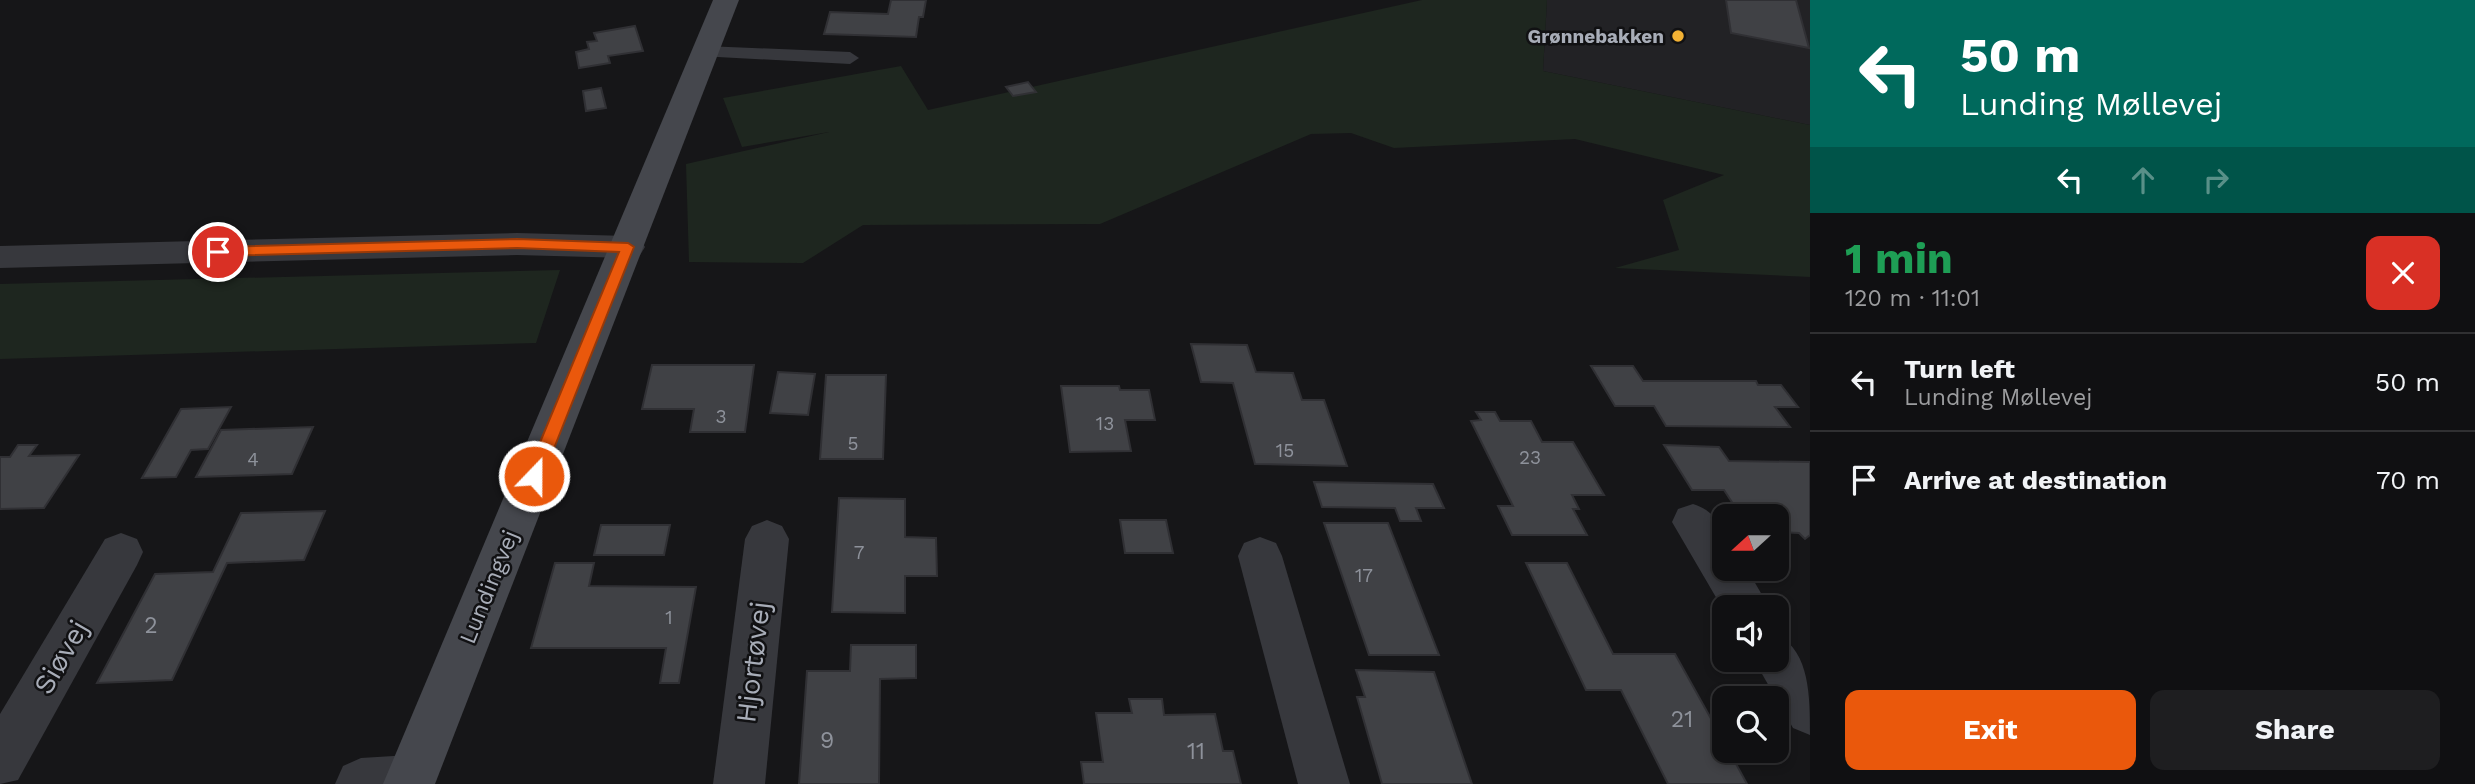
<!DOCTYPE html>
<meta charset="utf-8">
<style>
:root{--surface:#101012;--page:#1e1e20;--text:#f1f3f6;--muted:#9c9d9f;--line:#303032;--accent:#ea580c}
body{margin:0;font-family:"Work Sans",sans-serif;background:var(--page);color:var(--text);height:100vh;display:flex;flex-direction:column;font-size:26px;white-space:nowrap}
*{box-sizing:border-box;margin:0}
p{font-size:23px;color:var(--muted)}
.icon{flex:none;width:38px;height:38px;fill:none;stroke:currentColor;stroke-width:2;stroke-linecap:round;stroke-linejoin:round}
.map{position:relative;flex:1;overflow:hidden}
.sheet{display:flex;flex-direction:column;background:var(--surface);width:665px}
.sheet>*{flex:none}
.hud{background:#00695c;color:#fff;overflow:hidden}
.needle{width:46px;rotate:249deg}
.buttons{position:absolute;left:1712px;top:504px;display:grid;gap:14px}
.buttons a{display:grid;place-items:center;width:77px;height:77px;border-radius:14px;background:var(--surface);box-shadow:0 4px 10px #0003,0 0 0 2px var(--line);font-size:35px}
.pin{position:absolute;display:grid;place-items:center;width:60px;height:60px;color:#fff;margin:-30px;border:4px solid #fff;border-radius:50%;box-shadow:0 2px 7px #0007}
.me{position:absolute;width:77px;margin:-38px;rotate:22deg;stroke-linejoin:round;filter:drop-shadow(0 0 5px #0008)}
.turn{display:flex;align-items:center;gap:24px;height:147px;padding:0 35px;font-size:32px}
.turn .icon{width:91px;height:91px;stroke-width:2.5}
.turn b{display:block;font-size:49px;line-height:60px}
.lanes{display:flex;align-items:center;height:66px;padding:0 35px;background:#0003;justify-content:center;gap:35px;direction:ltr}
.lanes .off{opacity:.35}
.round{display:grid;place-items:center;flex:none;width:74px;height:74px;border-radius:14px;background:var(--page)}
.head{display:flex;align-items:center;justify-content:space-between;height:119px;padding:0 35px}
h1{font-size:42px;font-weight:700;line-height:52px;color:#1e9e55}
.button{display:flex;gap:14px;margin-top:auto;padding:14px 35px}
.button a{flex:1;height:80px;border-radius:14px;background:var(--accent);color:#fff;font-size:28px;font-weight:700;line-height:80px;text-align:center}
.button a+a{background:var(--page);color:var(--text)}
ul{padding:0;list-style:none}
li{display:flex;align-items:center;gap:21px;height:98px;padding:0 35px;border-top:2px solid var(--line)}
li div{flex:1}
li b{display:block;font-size:26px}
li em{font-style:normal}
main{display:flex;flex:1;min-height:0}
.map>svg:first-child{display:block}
.built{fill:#222225}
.green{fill:#1e261f}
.building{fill:#404145;stroke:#303034;stroke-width:2}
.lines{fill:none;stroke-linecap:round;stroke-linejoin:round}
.lane{fill:#37383d;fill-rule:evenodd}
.street{fill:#37383d;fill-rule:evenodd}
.secondary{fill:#45474d;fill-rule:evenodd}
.route{fill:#ea580c;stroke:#983908;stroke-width:2}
.poi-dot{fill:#f2b134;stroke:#111113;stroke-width:2.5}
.labels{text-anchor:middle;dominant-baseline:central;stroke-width:5;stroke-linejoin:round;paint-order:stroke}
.far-poi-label{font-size:19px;font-weight:bold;fill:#a8adb8;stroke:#111113;text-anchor:end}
.number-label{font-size:19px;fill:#8e929b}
.street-label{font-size:23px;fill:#a8adb8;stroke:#111113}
.near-number-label{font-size:23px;fill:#8e929b}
.near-street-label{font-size:28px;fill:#a8adb8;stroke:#111113}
</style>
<main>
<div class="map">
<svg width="1810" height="784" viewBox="0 0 1810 784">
<rect width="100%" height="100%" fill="#161618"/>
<!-- built -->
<polygon class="built" points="1547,0 1810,0 1810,125 1543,71"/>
<!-- green -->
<g class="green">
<polygon points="1422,0 1547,0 1543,71 1810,125 1810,277 1615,268 1679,250 1663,200 1724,175 1575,139 1394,148 1351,133 1311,134 1100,224 863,225 803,263 689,262 686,164 829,132 742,147 723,98 901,66 928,110"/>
<polygon points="560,270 536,343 0,359 0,284"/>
</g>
<!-- building -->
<g class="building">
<polygon points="891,0 926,0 923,17 919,17 916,37 824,34 830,12 888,14"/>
<polygon points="1726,0 1796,0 1809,48 1731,33"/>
<polygon points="635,26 643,51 608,56 610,63 579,68 576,52 589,49 587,42 597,41 594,33"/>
<polygon points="1028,82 1036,92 1013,96 1006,87"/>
<polygon points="601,88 606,108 586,111 583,91"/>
<polygon points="1191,344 1247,345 1256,372 1293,373 1302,400 1324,400 1347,466 1255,464 1233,383 1201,382"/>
<polygon points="652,365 754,365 745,432 690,432 694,409 642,409"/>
<polygon points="1591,366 1633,366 1643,381 1756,381 1758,385 1781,385 1798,407 1775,407 1790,427 1666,426 1654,406 1615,406"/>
<polygon points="778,372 815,374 808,415 770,413"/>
<polygon points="826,375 886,375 883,459 820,459"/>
<polygon points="1061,386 1119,386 1120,390 1149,390 1155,420 1125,420 1131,451 1070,452"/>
<polygon points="231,407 208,449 191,450 176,477 142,478 181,409"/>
<polygon points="1476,412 1495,412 1500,421 1531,421 1542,442 1573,442 1604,495 1572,495 1579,509 1573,509 1587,535 1512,535 1498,506 1513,506 1471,421 1481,420"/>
<polygon points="313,427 292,474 196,477 221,430"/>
<polygon points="18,445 37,445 29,456 79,455 44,508 0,509 0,457 10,457"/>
<polygon points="1664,445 1719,447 1729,461 1810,462 1810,535 1805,539 1799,533 1776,532 1776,516 1741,516 1724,490 1692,490"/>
<polygon points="1314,482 1433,484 1444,508 1416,508 1421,521 1400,521 1395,508 1322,507"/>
<polygon points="839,498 905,499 905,537 936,538 937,576 905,576 905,613 832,612"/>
<polygon points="325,511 304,560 227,563 172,680 97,683 155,574 213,572 241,513"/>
<polygon points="1120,520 1166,520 1173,553 1125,553"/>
<polygon points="1324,523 1388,523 1439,655 1369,655"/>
<polygon points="601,525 670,525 664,555 594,555"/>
<polygon points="555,563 594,563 589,586 696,587 679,683 660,683 666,648 531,648"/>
<polygon points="1526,563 1567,563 1613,654 1675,654 1724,742 1724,751 1729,751 1747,784 1668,784 1621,690 1586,690"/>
<polygon points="851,645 916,645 916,678 880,679 879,784 799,784 807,671 850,671"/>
<polygon points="1356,670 1434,672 1472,784 1382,784 1357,697 1365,697"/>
<polygon points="1129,699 1162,699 1164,715 1215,714 1223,751 1233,751 1241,784 1084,784 1081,762 1103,762 1096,713 1132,713"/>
</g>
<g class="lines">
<!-- lane -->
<polygon class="lane" points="705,46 850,52 859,58 850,64 699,56 696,52 699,48"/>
<!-- street -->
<g class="street">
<polygon points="517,233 628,236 640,239 645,247 640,255 628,258 517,255 0,268 0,246"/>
<path d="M 1693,504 C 1726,515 1724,539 1724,569 L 1747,569 L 1769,607 L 1724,607 L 1724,611 L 1672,522 L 1678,509 Z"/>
<polygon points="767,520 782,526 789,539 765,784 713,784 745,539 752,526"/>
<polygon points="121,533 137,539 143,552 137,565 18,780 0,784 0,714 105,539"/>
<polygon points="1260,537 1276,543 1282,556 1350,784 1298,784 1238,556 1244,543"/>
<path d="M 1776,634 C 1810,651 1810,696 1810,735 L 1793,728 L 1754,660 L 1776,660 Z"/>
<polygon points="410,755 428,763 435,784 335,784 343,766 361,758"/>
</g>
<!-- secondary -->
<polygon class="secondary" points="713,0 739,0 435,784 383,784"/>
</g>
<!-- route -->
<polygon class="route" points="517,239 628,243 634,247 543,476 534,483 526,476 619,252 517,248 218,256 211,252 218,247"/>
<!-- markers -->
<circle class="poi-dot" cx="1678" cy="36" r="7"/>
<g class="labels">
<!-- far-poi labels -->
<g class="far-poi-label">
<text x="1664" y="36">Grønnebakken</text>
</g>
<!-- number labels -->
<g class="number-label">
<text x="721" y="416">3</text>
<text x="1105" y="423">13</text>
<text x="853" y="443">5</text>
<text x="1285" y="450">15</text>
<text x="1530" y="457">23</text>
<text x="253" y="459">4</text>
<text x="859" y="552">7</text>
<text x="1364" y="575">17</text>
<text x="669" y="617">1</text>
</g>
<!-- street labels -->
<g class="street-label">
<text transform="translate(489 587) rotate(-68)">Lundingvej</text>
</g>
<!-- near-number labels -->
<g class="near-number-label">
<text x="151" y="625">2</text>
<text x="1682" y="719">21</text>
<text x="827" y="740">9</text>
<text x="1196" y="751">11</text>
</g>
<!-- near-street labels -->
<g class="near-street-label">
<text transform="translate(61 657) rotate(-60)">Siøvej</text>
<text transform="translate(753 662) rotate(-83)">Hjortøvej</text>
</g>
</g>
</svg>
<div class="buttons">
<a><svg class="needle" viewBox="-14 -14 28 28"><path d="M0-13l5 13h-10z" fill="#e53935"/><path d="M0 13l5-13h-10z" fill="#9c9d9f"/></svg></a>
<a><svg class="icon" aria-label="sound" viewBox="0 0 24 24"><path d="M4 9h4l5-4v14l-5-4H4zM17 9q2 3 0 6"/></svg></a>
<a><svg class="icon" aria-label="search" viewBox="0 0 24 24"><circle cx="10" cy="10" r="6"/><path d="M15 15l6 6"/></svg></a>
</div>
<div class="pin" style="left:218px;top:252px;background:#d93025"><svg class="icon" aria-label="arrive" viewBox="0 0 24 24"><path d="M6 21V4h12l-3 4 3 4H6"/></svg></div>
<svg class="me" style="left:534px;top:476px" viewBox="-20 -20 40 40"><circle r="17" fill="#ea580c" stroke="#fff" stroke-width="3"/><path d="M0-11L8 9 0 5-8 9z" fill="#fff"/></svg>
</div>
<section class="sheet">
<div class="hud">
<div class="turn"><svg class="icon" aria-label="left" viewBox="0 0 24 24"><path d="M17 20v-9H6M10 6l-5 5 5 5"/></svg><div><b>50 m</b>Lunding Møllevej</div></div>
<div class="lanes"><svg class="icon" aria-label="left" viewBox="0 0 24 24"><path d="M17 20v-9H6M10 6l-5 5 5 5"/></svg><svg class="icon off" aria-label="ahead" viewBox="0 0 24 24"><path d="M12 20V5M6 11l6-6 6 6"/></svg><svg class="icon off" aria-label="right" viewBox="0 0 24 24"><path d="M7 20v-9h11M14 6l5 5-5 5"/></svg></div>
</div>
<div class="head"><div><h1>1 min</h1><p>120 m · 11:01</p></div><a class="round" style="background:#d93025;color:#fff"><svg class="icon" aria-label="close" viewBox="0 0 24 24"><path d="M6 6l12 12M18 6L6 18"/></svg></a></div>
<ul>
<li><svg class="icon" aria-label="left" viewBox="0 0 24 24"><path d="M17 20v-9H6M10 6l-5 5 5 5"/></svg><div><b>Turn left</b><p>Lunding Møllevej</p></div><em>50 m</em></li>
<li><svg class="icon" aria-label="arrive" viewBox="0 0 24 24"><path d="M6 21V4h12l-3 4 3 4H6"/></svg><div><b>Arrive at destination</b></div><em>70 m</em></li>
</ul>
<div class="button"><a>Exit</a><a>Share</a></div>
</section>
</main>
